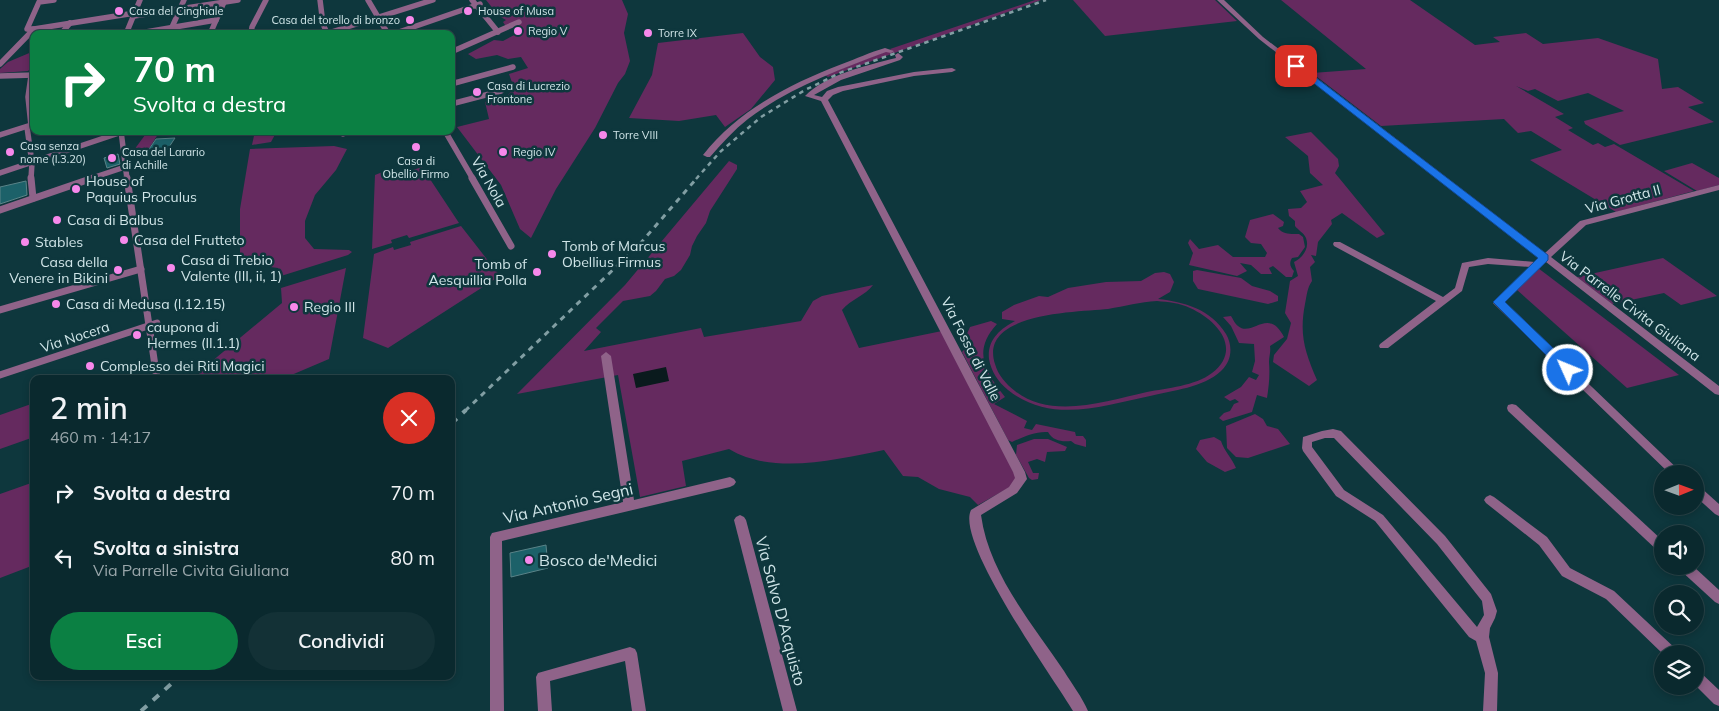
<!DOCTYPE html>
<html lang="it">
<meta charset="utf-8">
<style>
:root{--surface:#0a292e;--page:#133136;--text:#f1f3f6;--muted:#99a6aa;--line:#2a454a;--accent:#0b8043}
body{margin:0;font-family:Mulish,sans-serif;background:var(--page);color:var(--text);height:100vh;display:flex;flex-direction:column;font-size:19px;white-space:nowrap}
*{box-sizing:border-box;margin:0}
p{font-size:16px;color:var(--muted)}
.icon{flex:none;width:28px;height:28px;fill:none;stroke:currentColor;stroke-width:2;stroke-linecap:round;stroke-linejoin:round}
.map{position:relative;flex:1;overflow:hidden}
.sheet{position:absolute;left:30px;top:375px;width:425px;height:305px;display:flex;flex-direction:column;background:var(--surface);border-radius:10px;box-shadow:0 2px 8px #0003,0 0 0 1px var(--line)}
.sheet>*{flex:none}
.guide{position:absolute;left:30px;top:30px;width:425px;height:105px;border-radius:10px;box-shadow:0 2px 8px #0003,0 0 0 1px var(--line);background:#0b8043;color:#fff;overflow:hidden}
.needle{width:32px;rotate:89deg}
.fabs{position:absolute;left:1654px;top:465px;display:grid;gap:10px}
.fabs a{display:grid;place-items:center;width:50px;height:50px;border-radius:50%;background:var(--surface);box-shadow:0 2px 8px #0003,0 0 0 1px var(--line);font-size:25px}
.pin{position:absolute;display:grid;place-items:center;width:42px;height:42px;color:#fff;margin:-21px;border-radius:10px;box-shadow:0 2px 8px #0006}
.me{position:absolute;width:55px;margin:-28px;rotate:314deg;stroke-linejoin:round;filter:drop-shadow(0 0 4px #0008)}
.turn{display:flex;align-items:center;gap:18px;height:105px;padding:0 20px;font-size:22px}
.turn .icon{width:65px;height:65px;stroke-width:2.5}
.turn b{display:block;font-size:35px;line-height:42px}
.round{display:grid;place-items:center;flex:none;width:52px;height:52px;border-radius:26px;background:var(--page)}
.head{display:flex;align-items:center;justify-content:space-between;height:85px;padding:0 20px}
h1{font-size:30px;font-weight:600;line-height:38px}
.action{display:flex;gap:10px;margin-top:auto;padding:10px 20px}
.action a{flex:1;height:58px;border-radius:30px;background:var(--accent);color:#fff;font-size:20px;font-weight:600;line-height:58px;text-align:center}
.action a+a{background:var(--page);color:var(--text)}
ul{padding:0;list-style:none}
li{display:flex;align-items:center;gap:15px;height:65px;padding:0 20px}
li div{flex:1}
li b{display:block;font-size:19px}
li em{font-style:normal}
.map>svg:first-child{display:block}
.green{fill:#652a5f;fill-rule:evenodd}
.water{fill:#0a1a1d}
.building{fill:#1c6169;stroke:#5a8388}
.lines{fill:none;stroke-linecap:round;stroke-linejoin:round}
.pedestrian-far1{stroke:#8f6389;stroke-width:5.5}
.pedestrian{stroke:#8f6389;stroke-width:7}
.minor{fill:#8f6389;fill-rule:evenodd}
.rail-far2{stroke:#819ea3;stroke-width:2.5;stroke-dasharray:4.5 4.5;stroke-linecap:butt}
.rail-far1{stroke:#819ea3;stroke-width:3;stroke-dasharray:5.5 5.5;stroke-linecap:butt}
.rail{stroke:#819ea3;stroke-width:4;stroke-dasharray:8 8;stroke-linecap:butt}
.route{fill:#1a73e8;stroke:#114b97}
.poi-dot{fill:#f788eb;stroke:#0e373d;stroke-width:2}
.labels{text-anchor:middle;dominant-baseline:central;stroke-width:5;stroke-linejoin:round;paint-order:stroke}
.far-poi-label{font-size:11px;fill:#d0e5e8;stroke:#0e373d;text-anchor:start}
.poi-label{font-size:14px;fill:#d0e5e8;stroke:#0e373d;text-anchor:start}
.street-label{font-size:14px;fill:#d0e5e8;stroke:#0e373d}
.near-street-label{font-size:16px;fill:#d0e5e8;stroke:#0e373d}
.near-poi-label{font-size:16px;fill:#d0e5e8;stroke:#0e373d;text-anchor:start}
</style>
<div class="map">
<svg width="1719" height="711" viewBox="0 0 1719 711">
<rect width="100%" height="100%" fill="#0e373d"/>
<!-- green -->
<g class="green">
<polygon points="486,0 622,0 628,14 624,33 630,61 625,74 618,83 595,128 556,189 531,238 520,229 501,185 457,127 489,119 485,102 507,96 514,88 509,74 528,68 521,57 508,59 497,55 476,59 468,54 494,40 503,41 520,32 512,26 507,28 503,22 506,20 499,16"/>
<polygon points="1035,0 1041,0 828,77 825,75 887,51 892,51 890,49"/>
<polygon points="1073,0 1215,0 1237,21 1105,36"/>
<polygon points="1281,0 1410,0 1475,45 1500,42 1493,37 1526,33 1543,44 1598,38 1658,59 1662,89 1678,87 1704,103 1688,107 1714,122 1620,145 1585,124 1584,121 1624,111 1588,93 1558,101 1535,89 1528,91 1516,86 1564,114 1555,117 1573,128 1568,130 1593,145 1598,143 1605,147 1614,144 1694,191 1616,212 1530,160 1562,150 1531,131 1518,133 1504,119 1381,126 1312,73 1366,69"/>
<polygon points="743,33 760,57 773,67 775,80 751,109 725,127 716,115 679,121 629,118 652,75 658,43"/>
<polygon points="34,51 34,65 28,71 0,73 0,69 8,62"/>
<polygon points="148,131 160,131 143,158 138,158 142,153 138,153 139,150 134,150"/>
<polygon points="255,131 277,131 271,142 252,145"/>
<path d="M 1311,132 L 1338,159 L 1339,166 L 1335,173 L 1385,234 L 1377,238 L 1342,213 L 1331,220 L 1332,224 L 1318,242 L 1316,256 L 1311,255 L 1315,262 L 1310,267 L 1312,281 C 1307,288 1307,295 1305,304 C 1299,335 1305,352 1317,380 L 1309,386 L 1273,362 L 1274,355 L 1287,339 L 1291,323 L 1285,313 L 1290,281 L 1298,276 L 1294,262 C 1302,258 1310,249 1306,238 C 1304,233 1298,230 1295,226 L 1295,221 L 1289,216 L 1288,209 L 1301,208 L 1307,202 L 1300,191 L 1323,185 L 1310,173 L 1308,156 L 1285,137 Z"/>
<polygon points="334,146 347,149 336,170 315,195 305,221 305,238 314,249 349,250 352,252 348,255 281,276 278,268 240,263 240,209 250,149"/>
<path d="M 729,161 L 737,165 L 737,169 L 710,211 L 706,223 L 697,236 L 692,246 L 690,255 L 681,270 L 674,276 L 665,279 L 656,291 L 650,296 L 623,301 L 596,328 L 601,332 L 584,351 L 701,328 L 704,337 L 801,321 L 813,301 L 822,296 L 873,285 C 865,296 851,299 842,310 L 859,348 L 942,331 L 1016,477 L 1012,486 L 978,505 L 970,497 L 939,489 L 918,477 L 903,476 L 884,450 C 837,459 774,476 729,449 L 682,461 L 686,486 L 640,497 L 618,375 L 517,394 L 625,285 Z"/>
<polygon points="1692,163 1719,178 1719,185 1697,191 1664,171"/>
<polygon points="422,167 459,223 409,238 407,235 391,240 392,243 372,249 375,175 385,171 388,178"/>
<path d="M 1273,214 L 1284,222 L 1283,226 L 1278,228 C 1283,235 1292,234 1299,234 L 1303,237 L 1305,247 L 1298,257 L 1292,258 C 1289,263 1290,267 1294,271 L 1292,277 L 1286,277 L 1273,266 L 1269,268 L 1272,274 L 1261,274 L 1251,265 L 1240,263 L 1247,271 L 1237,276 L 1189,265 L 1193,253 L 1188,243 L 1190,239 L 1199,249 L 1218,245 L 1233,257 L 1265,257 L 1267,253 L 1261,244 L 1251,243 L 1245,237 L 1250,220 Z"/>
<polygon points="461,226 500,276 388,348 363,338 374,254 393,247 394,250 411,245 410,242"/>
<polygon points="1663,258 1717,296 1681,305 1664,293 1612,304 1577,277"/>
<polygon points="346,268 329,359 282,379 200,379 199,372 282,303 281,288"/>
<polygon points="1538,268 1679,375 1627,388 1516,289"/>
<polygon points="1197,270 1241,278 1252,286 1270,291 1278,296 1278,301 1268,304 1198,289 1193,281 1193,271"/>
<path d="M 1164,272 L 1170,274 L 1174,282 L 1170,292 L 1158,299 C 1184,302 1211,309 1226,334 C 1233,346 1232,361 1221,371 C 1203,388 1173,390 1150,396 C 1102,406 1051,424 1008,390 C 998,382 991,371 989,359 C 987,340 1000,329 1015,321 L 1002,319 L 1002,312 L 1014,305 L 1039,296 L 1048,297 L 1068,288 L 1106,282 L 1141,281 L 1155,273 ZM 1157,301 C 1168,302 1180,303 1190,308 C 1217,320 1243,349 1212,373 C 1195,386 1167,388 1147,392 C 1106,401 1052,420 1015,391 C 1006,384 998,375 995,364 C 978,312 1079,312 1108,309 C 1125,306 1140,302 1157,301 Z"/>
<path d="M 1231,316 C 1233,319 1235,324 1238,326 C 1252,338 1268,306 1284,337 L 1270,346 C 1271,352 1269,356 1269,362 C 1270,375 1269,385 1267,398 L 1257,395 L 1252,412 L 1223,421 L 1219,418 L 1224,413 L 1230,411 L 1234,404 L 1239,402 L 1235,399 L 1230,401 L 1224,397 L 1241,387 L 1249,377 L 1256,380 L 1259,375 L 1252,372 L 1255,361 L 1254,344 L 1239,343 L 1231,326 L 1223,317 Z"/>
<path d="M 991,321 L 997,324 C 972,351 985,372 1005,397 L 994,404 L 1027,421 L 1024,428 L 1032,430 L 1036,424 L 1075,432 L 1076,436 L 1083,436 L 1086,440 L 1086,447 L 1075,444 L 1071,441 C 1062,442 1053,441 1048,432 C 1036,431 1023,437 1012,442 L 1008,440 L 962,352 L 970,344 L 966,336 L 970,327 Z"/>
<polygon points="34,403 34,437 0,449 0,415"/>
<polygon points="1255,414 1263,419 1267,426 1278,429 1290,444 1248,458 1236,457 1227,448 1226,426"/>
<path d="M 1214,437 L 1221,441 C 1224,451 1232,458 1236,468 L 1225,472 L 1207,462 L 1196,449 L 1200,440 Z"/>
<polygon points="1034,439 1048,439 1067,447 1065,451 1047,452 1045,462 1037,459 1028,462 1033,473 1039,473 1038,479 1032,480 1029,478 1016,455 1017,445"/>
<polygon points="34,482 34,565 0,578 0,494"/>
</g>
<!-- water -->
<polygon class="water" points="666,367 669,381 636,388 633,374"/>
<!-- building -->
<g class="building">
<polygon points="175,138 167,150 160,151 157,154 145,155 156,139"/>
<polygon points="118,154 120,164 107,168 104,158"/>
<polygon points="26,181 27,195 0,204 0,187"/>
<polygon points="546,545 548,568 511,577 510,553"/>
</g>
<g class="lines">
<!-- pedestrian-far1 -->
<g class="pedestrian-far1">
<polyline points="320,0 323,24 327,33"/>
<polyline points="368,0 388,34"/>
<polyline points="472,0 498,32"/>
<polyline points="134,16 238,0"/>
<polyline points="34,29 135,13"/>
<polyline points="61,34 70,23"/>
<polyline points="126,34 140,0"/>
<polyline points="134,34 216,20"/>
<polyline points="169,34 184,0"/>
<polyline points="210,34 225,0"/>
<polyline points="251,34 252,27 266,0"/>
<polyline points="325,34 433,0"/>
<polyline points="393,34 480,4"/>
<polyline points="451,52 519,22"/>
<polyline points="0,64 34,29 27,29 39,2 54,0"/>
<polyline points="0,76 34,75"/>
<polyline points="31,76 28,97 31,126"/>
<polyline points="451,84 513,67"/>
<polyline points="451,104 501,91"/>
<polyline points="27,127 32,163 31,179"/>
<polyline points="121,131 127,179"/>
<polyline points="445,131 473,179"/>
<polyline points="343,134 352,131"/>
<polyline points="0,135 31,125"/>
<polyline points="0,173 125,131"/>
<polyline points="89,179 125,167"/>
</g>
<!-- pedestrian -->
<g class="pedestrian">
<polyline points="31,178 33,198"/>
<polyline points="127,178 157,379"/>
<polyline points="472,178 511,246"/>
<polyline points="0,210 93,178"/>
<polyline points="0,310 141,269"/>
<polyline points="0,375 157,323"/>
</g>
<!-- minor -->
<g class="minor">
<polygon points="1217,0 1224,0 1263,37 1545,253 1580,221 1719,185 1719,190 1586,225 1551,257 1719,386 1719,395 1715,394 1546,262 1504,303 1683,474 1670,474 1495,305 1493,303 1495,301 1530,267 1488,264 1469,267 1462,291 1388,348 1380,348 1379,346 1380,344 1436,301 1334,246 1333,244 1334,242 1340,242 1443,297 1455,288 1462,263 1488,258 1535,262 1540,258 1259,39"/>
<path d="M 885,48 L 894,51 L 891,53 L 886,52 C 838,70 789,88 748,119 C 734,130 722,143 710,157 L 707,157 L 703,155 C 738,110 790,84 842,64 C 856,59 870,52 885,48 Z"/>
<path d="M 898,53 L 903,57 L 900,60 L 841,80 L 814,95 L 822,97 L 827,91 L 838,87 L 914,72 L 952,68 L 956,70 L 952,72 L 914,76 L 843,91 L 833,95 L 828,100 L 1025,472 L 1027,479 L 1017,493 L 981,515 C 989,574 1032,623 1064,671 C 1072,684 1082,697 1088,711 L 1073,711 C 1054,679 955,542 971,510 L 1009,487 L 1015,478 L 1013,472 L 821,101 L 805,96 C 825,75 868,65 896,58 L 895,55 Z"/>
<polygon points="606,352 611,356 634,500 730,477 734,479 736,482 734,485 730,487 502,541 504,711 490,711 490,537 492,533 623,502 601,356"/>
<polygon points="1512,404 1516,405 1662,540 1662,552 1658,551 1508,411 1507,408 1508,405"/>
<path d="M 1333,429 L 1341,431 L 1445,536 L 1491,594 L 1497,611 L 1495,618 L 1490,628 L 1489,637 L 1498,673 L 1497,711 L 1483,711 L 1485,673 L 1476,641 L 1469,637 L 1375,521 L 1336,496 L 1303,451 L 1302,448 L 1303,437 L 1322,431 ZM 1325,438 L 1334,438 L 1437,544 L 1482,601 L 1484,615 L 1477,627 L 1383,515 L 1344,490 L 1312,447 L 1312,442 Z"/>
<polygon points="1695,484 1699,486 1719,504 1719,516 1715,514 1695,496"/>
<polygon points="1490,495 1494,497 1547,537 1570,568 1614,591 1677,650 1678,654 1663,654 1606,599 1562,576 1539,545 1486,503 1484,500 1486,497"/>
<polygon points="740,515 744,517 746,520 797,711 783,711 734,520 736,517"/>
<polygon points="1678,566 1693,566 1719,590 1719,604 1715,602 1680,570"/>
<polygon points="630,647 635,649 637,653 646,711 632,711 625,661 550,681 552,711 538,711 536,677 538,673"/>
<polygon points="1695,670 1700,672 1719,690 1719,706 1714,704 1695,685"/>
</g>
<!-- rail-far2 -->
<polyline class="rail-far2" points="696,179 720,152 761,117 805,90 842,72 1046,0"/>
<!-- rail-far1 -->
<polyline class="rail-far1" points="465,411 639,245 697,178"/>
<!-- rail -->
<g class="rail">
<polyline points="451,424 466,410"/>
<polyline points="141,711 180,676"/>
</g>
</g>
<!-- route -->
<polygon class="route" points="1293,64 1298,64 1548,255 1548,260 1505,302 1573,367 1574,370 1573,373 1564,373 1493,302 1538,258 1293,67"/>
<!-- markers -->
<g class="poi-dot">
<circle cx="119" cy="11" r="5"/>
<circle cx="468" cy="11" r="5"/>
<circle cx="410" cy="20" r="5"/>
<circle cx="518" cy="31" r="5"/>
<circle cx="648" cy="33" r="5"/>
<circle cx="477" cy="92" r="5"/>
<circle cx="603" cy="135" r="5"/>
<circle cx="416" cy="147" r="5"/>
<circle cx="10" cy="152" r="5"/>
<circle cx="503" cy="152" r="5"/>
<circle cx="112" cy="158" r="5"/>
<circle cx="76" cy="189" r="5"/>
<circle cx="57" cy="220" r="5"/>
<circle cx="124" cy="240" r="5"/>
<circle cx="25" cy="242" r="5"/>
<circle cx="552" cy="254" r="5"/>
<circle cx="171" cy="268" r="5"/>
<circle cx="118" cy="270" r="5"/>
<circle cx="537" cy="272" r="5"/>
<circle cx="56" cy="304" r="5"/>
<circle cx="294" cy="307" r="5"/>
<circle cx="137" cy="335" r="5"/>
<circle cx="90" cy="366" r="5"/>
<circle cx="529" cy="560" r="5"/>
</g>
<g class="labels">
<!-- far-poi labels -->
<g class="far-poi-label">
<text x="129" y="11">Casa del Cinghiale</text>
<text x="478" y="11">House of Musa</text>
<text x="400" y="20" text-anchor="end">Casa del torello di bronzo</text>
<text x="528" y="31">Regio V</text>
<text x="658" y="33">Torre IX</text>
<text x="487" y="86">Casa di Lucrezio<tspan x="487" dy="13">Frontone</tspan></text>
<text x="613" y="135">Torre VIII</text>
<text x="20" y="146">Casa senza<tspan x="20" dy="13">nome (I.3.20)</tspan></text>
<text x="122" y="152">Casa del Larario<tspan x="122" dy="13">di Achille</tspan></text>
<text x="513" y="152">Regio IV</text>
<text x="416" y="161" text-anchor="middle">Casa di<tspan x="416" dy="13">Obellio Firmo</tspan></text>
</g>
<!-- poi labels -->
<g class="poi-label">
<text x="86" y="181">House of<tspan x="86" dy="16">Paquius Proculus</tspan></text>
<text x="67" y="220">Casa di Balbus</text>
<text x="134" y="240">Casa del Frutteto</text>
<text x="35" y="242">Stables</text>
<text x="562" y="246">Tomb of Marcus<tspan x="562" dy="16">Obellius Firmus</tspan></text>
<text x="181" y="260">Casa di Trebio<tspan x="181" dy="16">Valente (III, ii, 1)</tspan></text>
<text x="108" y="262" text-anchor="end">Casa della<tspan x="108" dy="16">Venere in Bikini</tspan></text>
<text x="527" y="264" text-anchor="end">Tomb of<tspan x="527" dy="16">Aesquillia Polla</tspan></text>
<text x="66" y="304">Casa di Medusa (I.12.15)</text>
<text x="304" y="307">Regio III</text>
<text x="147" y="327">caupona di<tspan x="147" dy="16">Hermes (II.1.1)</tspan></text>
<text x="100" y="366">Complesso dei Riti Magici</text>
</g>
<!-- street labels -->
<g class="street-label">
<text transform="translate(489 182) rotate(60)">Via Nola</text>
<text transform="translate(1623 199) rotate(-15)">Via Grotta II</text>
<text transform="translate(1630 306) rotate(37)">Via Parrelle Civita Giuliana</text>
<text transform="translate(75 337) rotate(-18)">Via Nocera</text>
<text transform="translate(971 349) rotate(63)">Via Fossa di Valle</text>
</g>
<!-- near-street labels -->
<g class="near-street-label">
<text transform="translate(568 503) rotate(-13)">Via Antonio Segni</text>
<text transform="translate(781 611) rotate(75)">Via Salvo D'Acquisto</text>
</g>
<!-- near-poi labels -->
<g class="near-poi-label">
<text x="539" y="560">Bosco de'Medici</text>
</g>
</g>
</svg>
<div class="fabs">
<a><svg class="needle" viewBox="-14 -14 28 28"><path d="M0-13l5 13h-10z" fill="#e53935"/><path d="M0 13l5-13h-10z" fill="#99a6aa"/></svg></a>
<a><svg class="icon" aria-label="sound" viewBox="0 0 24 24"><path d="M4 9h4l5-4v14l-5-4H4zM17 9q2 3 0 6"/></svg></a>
<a><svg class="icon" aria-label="search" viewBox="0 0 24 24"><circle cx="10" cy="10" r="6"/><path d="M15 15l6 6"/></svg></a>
<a><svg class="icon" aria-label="layers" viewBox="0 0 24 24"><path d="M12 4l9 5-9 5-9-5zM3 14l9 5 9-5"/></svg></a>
</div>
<div class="pin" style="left:1296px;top:66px;background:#d93025"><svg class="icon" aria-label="arrive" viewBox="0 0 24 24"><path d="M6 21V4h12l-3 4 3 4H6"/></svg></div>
<svg class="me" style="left:1568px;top:370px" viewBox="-20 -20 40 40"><circle r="17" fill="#1a73e8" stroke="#fff" stroke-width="3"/><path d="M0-11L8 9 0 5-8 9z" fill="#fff"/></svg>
<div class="guide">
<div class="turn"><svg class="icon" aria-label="right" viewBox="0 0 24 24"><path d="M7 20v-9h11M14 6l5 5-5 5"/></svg><div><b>70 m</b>Svolta a destra</div></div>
</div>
<section class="sheet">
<div class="head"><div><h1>2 min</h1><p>460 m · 14:17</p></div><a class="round" style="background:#d93025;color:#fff"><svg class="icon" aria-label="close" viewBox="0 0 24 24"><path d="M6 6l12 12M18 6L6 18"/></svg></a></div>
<ul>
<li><svg class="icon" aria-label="right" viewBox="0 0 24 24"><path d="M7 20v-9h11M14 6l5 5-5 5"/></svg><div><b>Svolta a destra</b></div><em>70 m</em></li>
<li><svg class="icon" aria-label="left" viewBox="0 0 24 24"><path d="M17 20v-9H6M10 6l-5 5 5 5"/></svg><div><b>Svolta a sinistra</b><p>Via Parrelle Civita Giuliana</p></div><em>80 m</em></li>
</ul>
<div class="action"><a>Esci</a><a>Condividi</a></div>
</section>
</div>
